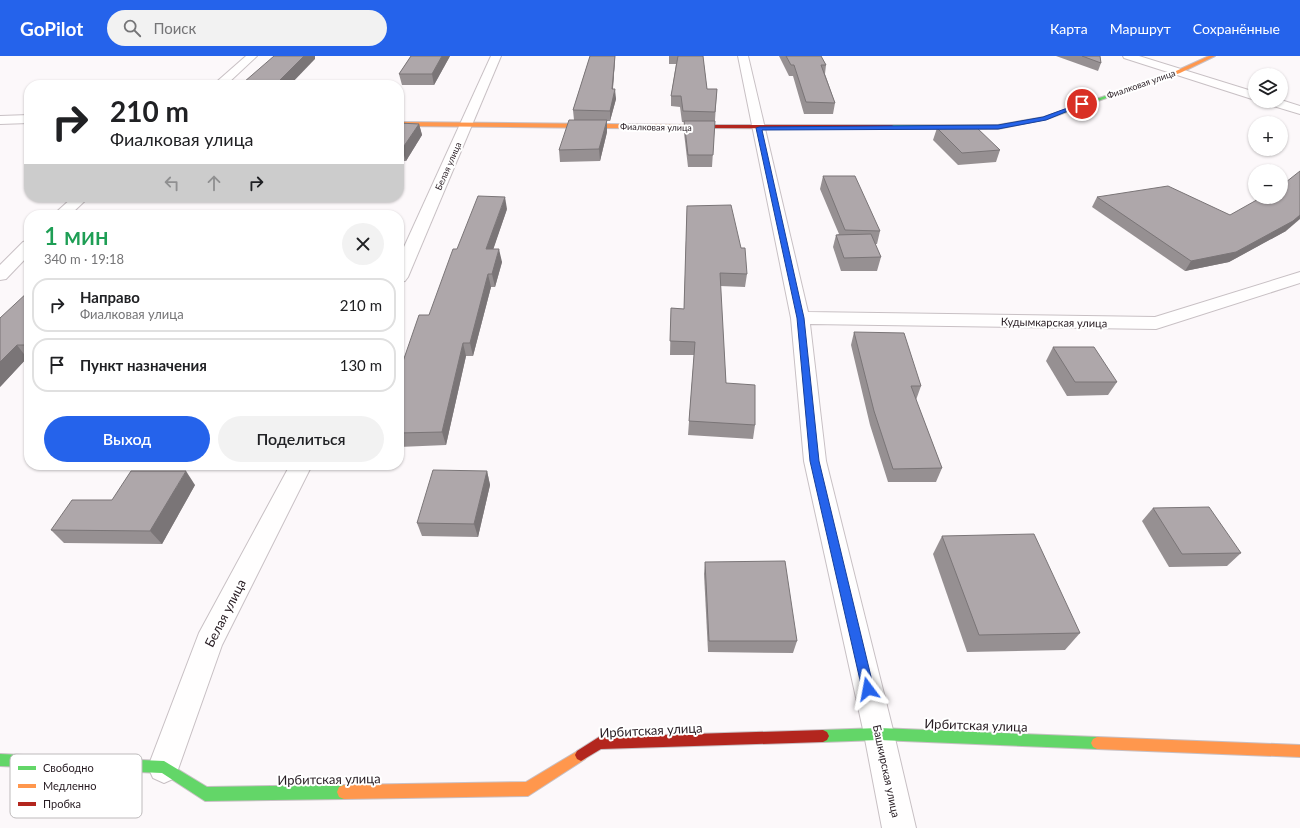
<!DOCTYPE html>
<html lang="ru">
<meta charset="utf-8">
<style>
:root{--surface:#fff;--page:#f2f2f2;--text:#202124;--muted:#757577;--line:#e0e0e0;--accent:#2563eb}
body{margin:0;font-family:Lato,sans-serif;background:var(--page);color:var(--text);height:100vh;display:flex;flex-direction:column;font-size:15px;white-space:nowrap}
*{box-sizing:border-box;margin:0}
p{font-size:13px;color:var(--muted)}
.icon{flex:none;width:22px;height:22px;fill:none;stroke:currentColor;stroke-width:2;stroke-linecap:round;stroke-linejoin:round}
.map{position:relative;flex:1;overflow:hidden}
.details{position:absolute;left:24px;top:154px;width:380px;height:260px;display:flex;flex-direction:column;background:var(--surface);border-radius:16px;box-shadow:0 1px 3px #0004}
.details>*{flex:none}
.top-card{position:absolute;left:24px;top:24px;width:380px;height:122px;border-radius:16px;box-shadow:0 1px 3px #0004;background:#fff;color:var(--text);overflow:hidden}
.fabs{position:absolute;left:1248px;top:12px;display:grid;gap:8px}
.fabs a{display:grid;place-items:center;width:40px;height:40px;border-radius:50%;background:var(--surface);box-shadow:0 1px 3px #0004;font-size:20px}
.pin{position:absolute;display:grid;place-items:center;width:34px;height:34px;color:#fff;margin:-17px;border:2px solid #fff;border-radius:50%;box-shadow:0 1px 4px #0007}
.me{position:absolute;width:44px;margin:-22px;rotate:347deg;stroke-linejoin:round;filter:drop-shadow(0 0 3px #0008)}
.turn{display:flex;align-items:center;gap:14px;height:84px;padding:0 20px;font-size:18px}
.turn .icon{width:52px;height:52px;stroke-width:2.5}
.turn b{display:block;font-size:28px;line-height:34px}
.lanes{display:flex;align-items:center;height:38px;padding:0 20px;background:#0003;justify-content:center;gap:20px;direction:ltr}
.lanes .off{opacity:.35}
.round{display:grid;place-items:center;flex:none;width:42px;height:42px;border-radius:21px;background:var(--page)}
.head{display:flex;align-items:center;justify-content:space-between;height:68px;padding:0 20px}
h1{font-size:24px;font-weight:600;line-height:30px;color:#1e9e55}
.action{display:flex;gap:8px;margin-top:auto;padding:8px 20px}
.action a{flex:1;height:46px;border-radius:24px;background:var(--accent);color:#fff;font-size:16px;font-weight:600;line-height:46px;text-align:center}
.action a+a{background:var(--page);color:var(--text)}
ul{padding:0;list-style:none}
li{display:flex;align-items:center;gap:12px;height:54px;margin:0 8px 6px;padding:0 12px;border:2px solid var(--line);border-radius:16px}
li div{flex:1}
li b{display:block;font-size:15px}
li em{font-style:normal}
header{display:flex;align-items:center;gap:24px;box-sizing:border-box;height:56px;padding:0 20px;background:var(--accent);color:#fff}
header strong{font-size:19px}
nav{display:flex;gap:22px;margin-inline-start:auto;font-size:14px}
.search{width:280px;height:36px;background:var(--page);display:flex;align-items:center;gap:10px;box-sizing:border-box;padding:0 14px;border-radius:22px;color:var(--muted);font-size:15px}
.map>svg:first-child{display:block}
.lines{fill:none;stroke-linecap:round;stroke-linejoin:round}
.street-casing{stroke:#c8c0c4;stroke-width:2}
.fast-casing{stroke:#c8c0c4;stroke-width:2}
.slow-casing{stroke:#c8c0c4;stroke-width:2}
.jam-casing{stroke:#c8c0c4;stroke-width:2}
.street{fill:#fffefe;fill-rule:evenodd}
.fast{fill:#63d668;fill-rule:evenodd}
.slow{fill:#ff974d;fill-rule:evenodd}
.jam{fill:#b3261e;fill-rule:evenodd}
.wall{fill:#969092}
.shaded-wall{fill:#7a7577}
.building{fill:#aea7aa;stroke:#7a7577}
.route{fill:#2563eb;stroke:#184099}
.labels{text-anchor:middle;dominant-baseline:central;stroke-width:4;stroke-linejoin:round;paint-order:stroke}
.far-street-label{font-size:9px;fill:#261b21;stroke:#fff}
.street-label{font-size:11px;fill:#261b21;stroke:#fff}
.near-street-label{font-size:13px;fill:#261b21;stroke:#fff}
.key{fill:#fff;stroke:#bebbbc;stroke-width:1}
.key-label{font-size:11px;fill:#261b21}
</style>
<header>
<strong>GoPilot</strong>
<div class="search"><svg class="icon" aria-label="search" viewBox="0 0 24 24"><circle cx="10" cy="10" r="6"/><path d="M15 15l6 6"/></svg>Поиск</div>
<nav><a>Карта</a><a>Маршрут</a><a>Сохранённые</a></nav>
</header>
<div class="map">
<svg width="1300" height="772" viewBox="0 0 1300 772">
<rect width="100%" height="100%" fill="#fcf8fa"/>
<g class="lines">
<defs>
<g id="street">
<polygon points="246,0 257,0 226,29 213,29"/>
<polygon points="491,0 501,0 408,221 405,225 399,226 399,202"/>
<polygon points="738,0 748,0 808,256 1155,261 1300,216 1300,227 1156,273 810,268 826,405 894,678 916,772 882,772 864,678 804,405 791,262"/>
<polygon points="1123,0 1139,0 1255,36 1255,44 1124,2"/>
<polygon points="1281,44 1300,50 1300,58 1267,48 1265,45"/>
<polygon points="29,59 29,67 0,68 0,60"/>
<polygon points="73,141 89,141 70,159 53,159"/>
<polygon points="29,184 29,199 6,223 0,224 0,209 23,186"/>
<polygon points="290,409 312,409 222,589 175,722 164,727 153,722 148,711 199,577"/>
</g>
<g id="fast">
<polygon points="1108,39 1112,40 1047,63 998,73 892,73 889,71 892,69 998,69 1044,61"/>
<polygon points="879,672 1097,681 1101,683 1103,687 1101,691 1097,693 879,684 823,686 819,684 817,680 819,676 823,674"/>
<polygon points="0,698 164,705 207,731 344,729 349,731 351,736 349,741 344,743 205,745 162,717 0,710"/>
</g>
<g id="slow">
<polygon points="1209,0 1215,0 1180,17 1112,41 1108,40 1176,15"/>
<polygon points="399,66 697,69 700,71 697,73 399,70"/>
<polygon points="1097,681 1300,689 1300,701 1097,693 1093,691 1091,687 1093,683"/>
<polygon points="581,693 585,695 587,699 585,703 528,740 344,743 339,741 337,736 339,731 344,729 526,726"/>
</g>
<g id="jam">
<polygon points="697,69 892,69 895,71 892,73 695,72 694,71"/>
<polygon points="823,674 827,676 829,680 827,684 823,686 601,693 581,705 577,703 575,699 577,695 599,681"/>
</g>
</defs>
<!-- street casing -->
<use href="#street" class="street-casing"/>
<!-- fast casing -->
<use href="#fast" class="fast-casing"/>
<!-- slow casing -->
<use href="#slow" class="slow-casing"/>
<!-- jam casing -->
<use href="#jam" class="jam-casing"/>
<!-- street -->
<use href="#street" class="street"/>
<!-- fast -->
<use href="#fast" class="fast"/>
<!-- slow -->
<use href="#slow" class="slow"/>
<!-- jam -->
<use href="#jam" class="jam"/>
</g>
<!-- wall -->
<g class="wall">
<polygon points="411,0 450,0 434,29 402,29 399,18"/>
<polygon points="590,0 615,0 613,33 616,43 610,65 607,65 607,76 600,105 560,106 559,94 574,64 573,54"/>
<polygon points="669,0 703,0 707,33 717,33 712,111 688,111 684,77 684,66 682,66 680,51 671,50 671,40 676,8 669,8"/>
<polygon points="779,0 821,0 826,9 825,18 835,47 833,58 804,58 793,20 789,20"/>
<polygon points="1056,0 1100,0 1101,7 1098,15"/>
<polygon points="399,67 419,68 422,79 406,105 399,105"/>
<polygon points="937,72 1000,94 996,106 958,109 933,84"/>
<polygon points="823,120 880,175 877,188 875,188 881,201 877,215 841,215 833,191 836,179 839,178 820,133"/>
<polygon points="1097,141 1230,159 1286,175 1229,206 1185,215 1092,151"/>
<polygon points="687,150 747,218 745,231 720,230 726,327 755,369 753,383 688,379 694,299 670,299 671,252 684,253"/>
<polygon points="507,153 493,193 502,206 495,231 491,231 473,300 466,300 446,389 399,391 399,317 429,259"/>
<polygon points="29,235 29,302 27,302 0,331"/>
<polygon points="854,276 921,330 916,344 942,412 936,426 888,426 870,369 851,289"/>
<polygon points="1053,291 1117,326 1108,339 1067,340 1046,305"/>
<polygon points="487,415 490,429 478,481 422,480 417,467"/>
<polygon points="195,429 162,488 64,487 51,474 112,444"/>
<polygon points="1153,452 1241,497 1227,510 1169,511 1142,465"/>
<polygon points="942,480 1080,577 1065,594 967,596 933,498"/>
<polygon points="705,506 797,585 793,597 708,596 704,518"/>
</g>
<!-- shaded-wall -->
<g class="shaded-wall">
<polygon points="304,0 315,0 315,3 290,29 275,29"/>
<polygon points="442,0 450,0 434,29 432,18"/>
<polygon points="615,0 615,5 612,43 612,33"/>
<polygon points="615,33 616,43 610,65 610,55"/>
<polygon points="607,64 607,76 600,105 599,93"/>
<polygon points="419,68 422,79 406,105 402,93"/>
<polygon points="505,141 507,153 489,206 486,193"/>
<polygon points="1300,159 1300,163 1286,175 1229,206 1185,215 1191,205"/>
<polygon points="499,193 502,206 495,231 492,218"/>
<polygon points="488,218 491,231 473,300 470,287"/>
<polygon points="29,284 29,296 24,289"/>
<polygon points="463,287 466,300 446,389 442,376"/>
<polygon points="17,289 27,302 0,331 0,306"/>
<polygon points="186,415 195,429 162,488 150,475"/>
<polygon points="487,415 490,429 478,481 474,468"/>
</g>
<!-- building -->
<g class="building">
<polygon points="274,0 304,0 275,29 235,29 238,26 244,26"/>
<polygon points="411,0 442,0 432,18 399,18"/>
<polygon points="590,0 615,0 612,33 615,33 610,55 573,54"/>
<polygon points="678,0 703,0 707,33 717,33 715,56 683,55 681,40 671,40"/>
<polygon points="786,0 821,0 826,9 821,9 835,47 806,46 794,9 791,9"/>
<polygon points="1082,0 1100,0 1101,7"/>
<polygon points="569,64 607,64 599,93 559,94"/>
<polygon points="684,65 715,65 713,99 688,99"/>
<polygon points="399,67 419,68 402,93 399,93"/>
<polygon points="976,71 1000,94 962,97 937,72"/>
<polygon points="1300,115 1300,159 1293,165 1236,196 1191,205 1097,141 1168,130 1230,159 1262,141 1281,141 1281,130"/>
<polygon points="823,120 855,120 880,175 845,174"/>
<polygon points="478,140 505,141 486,193 499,193 492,218 488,218 470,287 463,287 442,376 399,377 399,317 419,259 429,259 453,193 457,193"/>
<polygon points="731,149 741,192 745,192 747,218 720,217 726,327 755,329 755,369 689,365 695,286 670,285 671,252 684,253 687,150"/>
<polygon points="871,178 881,201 844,202 836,179"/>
<polygon points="29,235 29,284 24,289 17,289 0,306 0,262"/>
<polygon points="854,276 904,277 921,330 911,330 942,412 893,413 874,355"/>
<polygon points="1053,291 1094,291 1117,326 1075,326"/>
<polygon points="433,414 487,415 474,468 417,467"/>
<polygon points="131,415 186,415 150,475 51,474 72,444 112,444"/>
<polygon points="1209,451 1241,497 1182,498 1153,452"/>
<polygon points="1034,478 1080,577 979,579 942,480"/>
<polygon points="785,505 797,585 709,585 705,506"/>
</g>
<!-- route -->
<polygon class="route" points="1081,47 1085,48 1046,64 998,73 762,74 804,262 819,405 874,633 873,637 868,639 864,637 862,633 810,405 797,262 756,72 759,71 998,69 1043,61"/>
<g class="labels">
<!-- far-street labels -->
<g class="far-street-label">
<text transform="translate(1141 28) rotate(-19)">Фиалковая улица</text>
<text transform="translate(656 71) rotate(1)">Фиалковая улица</text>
<text transform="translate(448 110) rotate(-66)">Белая улица</text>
</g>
<!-- street labels -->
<g class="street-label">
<text transform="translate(1054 266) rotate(1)">Кудымкарская улица</text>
<text transform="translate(887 715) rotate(78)">Башкирская улица</text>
</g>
<!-- near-street labels -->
<g class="near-street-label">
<text transform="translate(225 557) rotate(-63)">Белая улица</text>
<text transform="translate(976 669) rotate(2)">Ирбитская улица</text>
<text transform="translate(651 674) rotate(-3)">Ирбитская улица</text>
<text transform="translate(329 723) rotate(-1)">Ирбитская улица</text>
</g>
</g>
<!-- legend -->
<rect x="10" y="698" width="132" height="64" rx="6" class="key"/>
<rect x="18" y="710" width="18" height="4" fill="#63d668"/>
<rect x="18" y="728" width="18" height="4" fill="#ff974d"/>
<rect x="18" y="746" width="18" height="4" fill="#b3261e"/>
<g class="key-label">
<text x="43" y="716">Свободно</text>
<text x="43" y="734">Медленно</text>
<text x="43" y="752">Пробка</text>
</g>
</svg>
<div class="fabs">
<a><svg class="icon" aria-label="layers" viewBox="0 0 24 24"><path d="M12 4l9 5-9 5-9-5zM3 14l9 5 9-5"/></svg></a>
<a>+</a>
<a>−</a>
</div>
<div class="pin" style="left:1082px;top:48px;background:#d93025"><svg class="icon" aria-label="arrive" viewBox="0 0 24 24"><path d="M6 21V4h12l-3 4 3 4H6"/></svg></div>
<svg class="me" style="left:868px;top:633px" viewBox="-20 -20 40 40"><path d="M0-17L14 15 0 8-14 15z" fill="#2563eb" stroke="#fff" stroke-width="4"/></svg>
<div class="top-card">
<div class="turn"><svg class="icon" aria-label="right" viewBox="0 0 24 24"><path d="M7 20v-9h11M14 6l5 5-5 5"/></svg><div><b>210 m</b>Фиалковая улица</div></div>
<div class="lanes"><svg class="icon off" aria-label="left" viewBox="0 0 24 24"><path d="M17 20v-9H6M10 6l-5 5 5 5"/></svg><svg class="icon off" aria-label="ahead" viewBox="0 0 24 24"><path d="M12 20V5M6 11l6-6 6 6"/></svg><svg class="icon" aria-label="right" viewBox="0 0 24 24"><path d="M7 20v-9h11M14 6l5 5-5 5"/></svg></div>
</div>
<section class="details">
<div class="head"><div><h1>1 мин</h1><p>340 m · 19:18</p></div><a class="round"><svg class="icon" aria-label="close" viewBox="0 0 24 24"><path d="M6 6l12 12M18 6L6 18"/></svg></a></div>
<ul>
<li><svg class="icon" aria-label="right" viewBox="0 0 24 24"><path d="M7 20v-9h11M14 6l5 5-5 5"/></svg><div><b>Направо</b><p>Фиалковая улица</p></div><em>210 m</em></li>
<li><svg class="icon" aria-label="arrive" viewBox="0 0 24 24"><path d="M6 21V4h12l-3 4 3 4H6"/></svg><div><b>Пункт назначения</b></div><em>130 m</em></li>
</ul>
<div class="action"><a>Выход</a><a>Поделиться</a></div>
</section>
</div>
